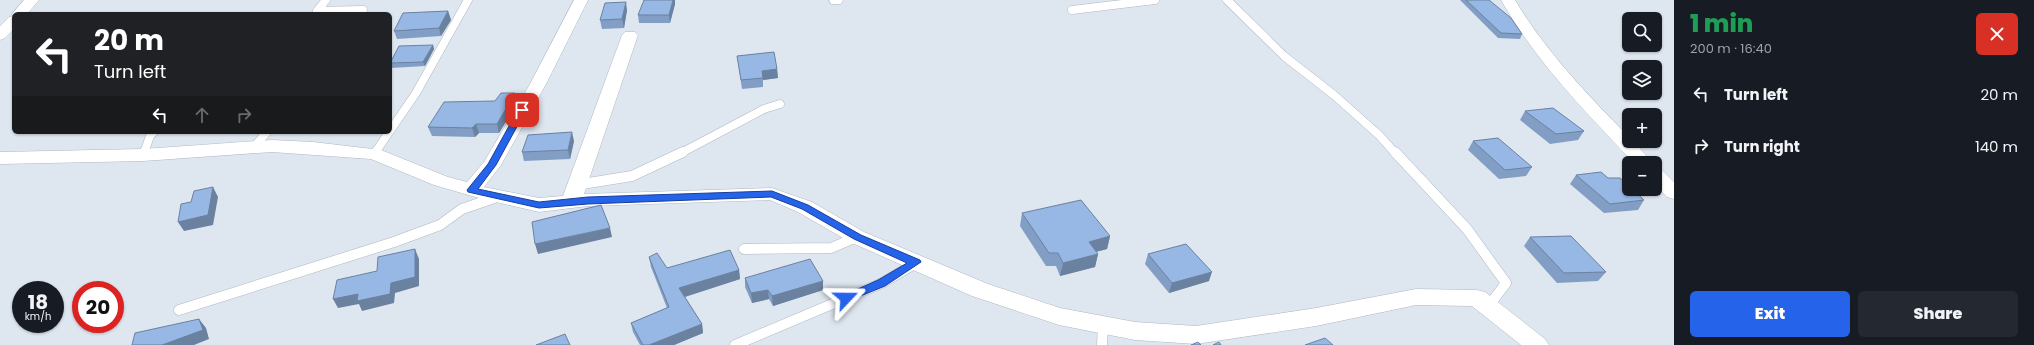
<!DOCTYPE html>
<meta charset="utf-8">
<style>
:root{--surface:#171b24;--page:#242831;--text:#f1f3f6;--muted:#9ea1a6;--accent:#2563eb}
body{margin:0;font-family:Poppins,sans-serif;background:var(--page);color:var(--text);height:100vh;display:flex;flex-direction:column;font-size:15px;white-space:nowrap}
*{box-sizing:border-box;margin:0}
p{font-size:13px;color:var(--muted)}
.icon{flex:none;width:22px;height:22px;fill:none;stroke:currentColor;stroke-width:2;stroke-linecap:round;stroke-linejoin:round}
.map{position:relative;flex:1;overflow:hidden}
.panel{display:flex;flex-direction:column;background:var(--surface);width:360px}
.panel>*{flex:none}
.top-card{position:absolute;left:12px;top:12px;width:380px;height:122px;border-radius:6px;box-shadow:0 1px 3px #0004;background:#202124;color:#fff;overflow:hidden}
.tools{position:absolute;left:1622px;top:12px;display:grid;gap:8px}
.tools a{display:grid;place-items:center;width:40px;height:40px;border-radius:6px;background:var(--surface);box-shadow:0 1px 3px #0004;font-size:20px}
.speed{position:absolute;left:12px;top:281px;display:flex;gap:8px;font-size:20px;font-weight:700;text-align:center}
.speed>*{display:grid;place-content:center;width:52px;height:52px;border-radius:50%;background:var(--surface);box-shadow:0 1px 3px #0004;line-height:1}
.speed small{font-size:10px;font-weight:400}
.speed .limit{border:6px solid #d22;background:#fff;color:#111}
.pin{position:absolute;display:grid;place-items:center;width:34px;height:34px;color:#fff;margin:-17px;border-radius:8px;box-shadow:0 2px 6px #0006}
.me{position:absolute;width:44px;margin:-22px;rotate:67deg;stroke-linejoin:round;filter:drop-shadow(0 0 3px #0008)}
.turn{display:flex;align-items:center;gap:14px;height:84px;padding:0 16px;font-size:18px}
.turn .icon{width:52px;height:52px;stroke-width:2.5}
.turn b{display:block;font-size:28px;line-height:34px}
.lanes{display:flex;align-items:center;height:38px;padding:0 16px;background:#0003;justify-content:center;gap:20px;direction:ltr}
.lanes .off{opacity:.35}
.round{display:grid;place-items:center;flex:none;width:42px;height:42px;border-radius:6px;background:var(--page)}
.head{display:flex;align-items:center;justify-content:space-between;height:68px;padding:0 16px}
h1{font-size:24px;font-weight:800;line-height:30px;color:#1e9e55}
.action{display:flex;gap:8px;margin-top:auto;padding:8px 16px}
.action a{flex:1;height:46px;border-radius:6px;background:var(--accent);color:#fff;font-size:16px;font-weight:800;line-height:46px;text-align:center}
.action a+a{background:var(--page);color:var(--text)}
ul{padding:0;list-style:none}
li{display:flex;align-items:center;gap:12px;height:52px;padding:0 16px}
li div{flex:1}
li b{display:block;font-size:15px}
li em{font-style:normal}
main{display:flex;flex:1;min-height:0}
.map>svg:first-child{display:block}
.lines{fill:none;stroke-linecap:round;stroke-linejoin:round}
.service-far1-casing{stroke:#b0b8c1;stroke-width:9}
.service-casing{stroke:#b0b8c1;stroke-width:11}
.minor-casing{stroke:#b0b8c1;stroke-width:1}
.service-far1{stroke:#fff;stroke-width:8}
.service{stroke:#fff;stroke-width:10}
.minor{fill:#fff;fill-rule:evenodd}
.wall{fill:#829ec5}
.shaded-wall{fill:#6a81a0}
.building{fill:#97b8e5;stroke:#6a81a0}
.route{fill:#2563eb;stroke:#184099}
</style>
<main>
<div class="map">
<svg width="1674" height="345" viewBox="0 0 1674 345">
<rect width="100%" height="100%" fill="#dee6f0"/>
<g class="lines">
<defs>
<g id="service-far1">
<polyline points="326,0 317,11 363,10 362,14"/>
<polyline points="1227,0 1284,56 1334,95 1380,136 1395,153"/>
<polyline points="1072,10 1155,0"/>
<polyline points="390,131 416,93 468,0"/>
<polyline points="253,148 267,132"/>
<polyline points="144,153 150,136 154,132"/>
<polyline points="375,153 389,132"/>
<polyline points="681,153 764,109 780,104"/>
</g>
<g id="service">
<polyline points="1395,152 1467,229 1506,283 1488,307"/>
<polyline points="374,154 376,152"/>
<polyline points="143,155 144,152"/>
<polyline points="576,185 632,176 683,152"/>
<polyline points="744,249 831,248 857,237"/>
<polyline points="179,310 394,242 440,225 462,209 497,197"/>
<polyline points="735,345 882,283 916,263"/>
<polyline points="1102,345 1103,324"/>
</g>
<g id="minor">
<polygon points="24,0 39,0 27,14 14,14 14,29 5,38 0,40 0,26 9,17 13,16 12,14"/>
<polygon points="574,0 588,0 546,84 501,165 484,187 539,198 563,196 622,35 625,32 635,32 638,35 584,194 772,188 812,202 864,232 988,284 1060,308 1135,322 1196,326 1316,308 1416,289 1477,290 1485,292 1545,339 1549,345 1521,345 1472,306 1416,305 1316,326 1196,344 1135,340 1059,325 972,296 850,242 798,212 770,200 588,206 539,212 479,198 434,185 371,159 272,152 143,161 0,164 0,152 143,149 272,140 313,142 381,150 448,177 467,182 484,162 530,84"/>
<polygon points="829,0 843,0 841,4 831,4"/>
<path d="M 1501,0 L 1515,0 C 1546,52 1587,94 1629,137 L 1629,141 L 1633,141 L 1653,163 L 1634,163 C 1585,111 1536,62 1501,0 Z"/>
<polygon points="1655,168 1662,170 1674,182 1674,199 1667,197 1655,185"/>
</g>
</defs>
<!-- service-far1 casing -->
<use href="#service-far1" class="service-far1-casing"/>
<!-- service casing -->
<use href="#service" class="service-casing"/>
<!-- minor casing -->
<use href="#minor" class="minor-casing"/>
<!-- service-far1 -->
<use href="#service-far1" class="service-far1"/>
<!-- service -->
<use href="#service" class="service"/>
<!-- minor -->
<use href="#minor" class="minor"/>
</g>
<!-- wall -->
<g class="wall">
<polygon points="1460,0 1489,0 1522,34 1520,39 1498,38"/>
<polygon points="675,4 670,23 639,23 638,15"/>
<polygon points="627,10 624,28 602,29 600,20"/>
<polygon points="448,11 451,20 441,36 397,39 394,31"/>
<polygon points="433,45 434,49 425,66 391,68 390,62"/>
<polygon points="737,56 777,69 778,78 763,80 763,87 742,89"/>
<polygon points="518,102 499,133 479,133 475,137 432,136 428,127"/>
<polygon points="1525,111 1584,131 1578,140 1550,144 1520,120"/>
<polygon points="574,141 570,159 524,161 522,152"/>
<polygon points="1473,141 1532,167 1526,176 1499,179 1468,150"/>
<polygon points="1576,175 1608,178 1644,200 1638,210 1604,213 1570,184"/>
<polygon points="1022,213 1110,236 1107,249 1096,252 1098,254 1095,267 1060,276 1056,266 1046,266 1020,226"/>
<polygon points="1530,237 1606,272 1598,281 1557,283 1524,246"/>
<polygon points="1148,254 1209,281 1169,293 1145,264"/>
<polygon points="649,257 667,268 739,270 740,279 685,297 702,324 703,333 674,345 640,345 633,332 631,323 667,308 651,267"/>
<polygon points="745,278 823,281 823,290 773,306 769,299 752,303 745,287"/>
</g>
<!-- shaded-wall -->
<g class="shaded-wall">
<polygon points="673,0 675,0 675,4 670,23 669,15"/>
<polygon points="626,2 627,10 624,28 622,19"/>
<polygon points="448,11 451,20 441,36 439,28"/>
<polygon points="433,45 434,49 425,66 423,62"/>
<polygon points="777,69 778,78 763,80 762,71"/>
<polygon points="515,93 518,102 499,133 497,124"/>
<polygon points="476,124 479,133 475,137 472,128"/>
<polygon points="572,132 574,141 570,159 568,150"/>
<polygon points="213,187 218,197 213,225 184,231 178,222"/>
<polygon points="610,228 612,237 538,254 535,244"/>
<polygon points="1110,236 1107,249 1086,254 1089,242"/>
<polygon points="415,249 419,259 419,286 395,293 394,303 362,311 359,304 338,308 333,299 391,283"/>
<polygon points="1098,254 1095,267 1060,276 1063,263"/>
<polygon points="739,270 740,279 681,298 679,288"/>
<polygon points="1212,272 1209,281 1169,293 1172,283"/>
<polygon points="823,281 823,290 773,306 772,296"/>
<polygon points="768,290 769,299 752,303 751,293"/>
<polygon points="199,319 206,328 209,339 194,345 162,345"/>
<polygon points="702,324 703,333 674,345 649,345"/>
</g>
<!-- building -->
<g class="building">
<polygon points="644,0 673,0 669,15 638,15"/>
<polygon points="1466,0 1489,0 1511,18 1522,34 1501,33"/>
<polygon points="626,2 622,19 600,20 605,3"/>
<polygon points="448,11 439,28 394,31 403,13"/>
<polygon points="433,45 423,62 390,63 399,46"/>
<polygon points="774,52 777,69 762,71 763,78 741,80 737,56"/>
<polygon points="501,93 515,93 497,124 476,124 472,128 428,127 444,102 495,101"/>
<polygon points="1553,108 1584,131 1556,134 1525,111"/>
<polygon points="572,132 568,150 522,152 528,135"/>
<polygon points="1498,138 1532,167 1505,170 1473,141"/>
<polygon points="1601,172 1608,178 1620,178 1629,186 1629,189 1632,189 1644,200 1610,204 1576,175"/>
<polygon points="213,187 208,215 178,222 181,204 191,202 194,191"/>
<polygon points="1081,200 1110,236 1089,242 1098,254 1063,263 1058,253 1049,253 1022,213"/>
<polygon points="601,205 610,228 535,244 532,222"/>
<polygon points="1571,236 1606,272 1564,273 1530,237"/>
<polygon points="1186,244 1212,272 1172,283 1148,254"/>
<polygon points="415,249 415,277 391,283 390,294 357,301 358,294 333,299 337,280 377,271 378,257"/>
<polygon points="730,250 739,270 679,288 702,324 649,345 643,345 631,323 669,307 649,257 657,253 667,268"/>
<polygon points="810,259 823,281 772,296 768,290 751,293 745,278"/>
<polygon points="199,319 203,330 162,345 132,345 135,333"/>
<polygon points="565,334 570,345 536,345"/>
<polygon points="1325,338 1333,345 1305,345"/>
<polygon points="1198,342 1201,345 1191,345"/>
<polygon points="1219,342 1221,345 1213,345"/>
</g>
<!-- route -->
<polygon class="route" points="519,108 526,110 496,165 478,189 539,202 588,197 772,191 808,205 861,235 920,260 921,262 885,286 846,302 842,301 841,298 842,296 878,280 907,263 854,239 802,209 771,197 588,204 539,208 468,192 467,190 488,164"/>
</svg>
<div class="tools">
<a><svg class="icon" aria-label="search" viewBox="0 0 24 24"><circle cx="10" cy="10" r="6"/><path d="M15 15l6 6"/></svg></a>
<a><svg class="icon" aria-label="layers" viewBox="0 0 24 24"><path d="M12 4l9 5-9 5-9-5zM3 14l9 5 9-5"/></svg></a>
<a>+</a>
<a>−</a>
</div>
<div class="speed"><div>18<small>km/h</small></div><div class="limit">20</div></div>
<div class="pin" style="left:522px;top:110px;background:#d93025"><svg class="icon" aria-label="arrive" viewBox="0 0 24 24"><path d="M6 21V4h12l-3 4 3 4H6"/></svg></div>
<svg class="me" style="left:846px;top:298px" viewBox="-20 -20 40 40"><path d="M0-17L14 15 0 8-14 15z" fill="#2563eb" stroke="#fff" stroke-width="4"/></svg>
<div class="top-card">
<div class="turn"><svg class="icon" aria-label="left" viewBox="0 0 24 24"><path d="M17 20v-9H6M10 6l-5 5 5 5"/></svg><div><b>20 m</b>Turn left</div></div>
<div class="lanes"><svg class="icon" aria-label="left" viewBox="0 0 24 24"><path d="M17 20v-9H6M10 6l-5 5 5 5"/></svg><svg class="icon off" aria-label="ahead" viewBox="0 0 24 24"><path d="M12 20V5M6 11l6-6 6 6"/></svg><svg class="icon off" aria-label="right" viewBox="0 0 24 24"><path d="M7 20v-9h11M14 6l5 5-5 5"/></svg></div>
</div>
</div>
<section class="panel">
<div class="head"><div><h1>1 min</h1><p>200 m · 16:40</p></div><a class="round" style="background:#d93025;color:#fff"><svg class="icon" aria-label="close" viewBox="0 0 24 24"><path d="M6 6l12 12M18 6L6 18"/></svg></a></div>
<ul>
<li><svg class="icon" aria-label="left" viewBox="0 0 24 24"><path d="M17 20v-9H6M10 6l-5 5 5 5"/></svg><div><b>Turn left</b></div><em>20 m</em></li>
<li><svg class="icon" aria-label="right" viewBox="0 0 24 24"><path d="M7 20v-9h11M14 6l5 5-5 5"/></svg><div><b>Turn right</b></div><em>140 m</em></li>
</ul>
<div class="action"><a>Exit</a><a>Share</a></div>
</section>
</main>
